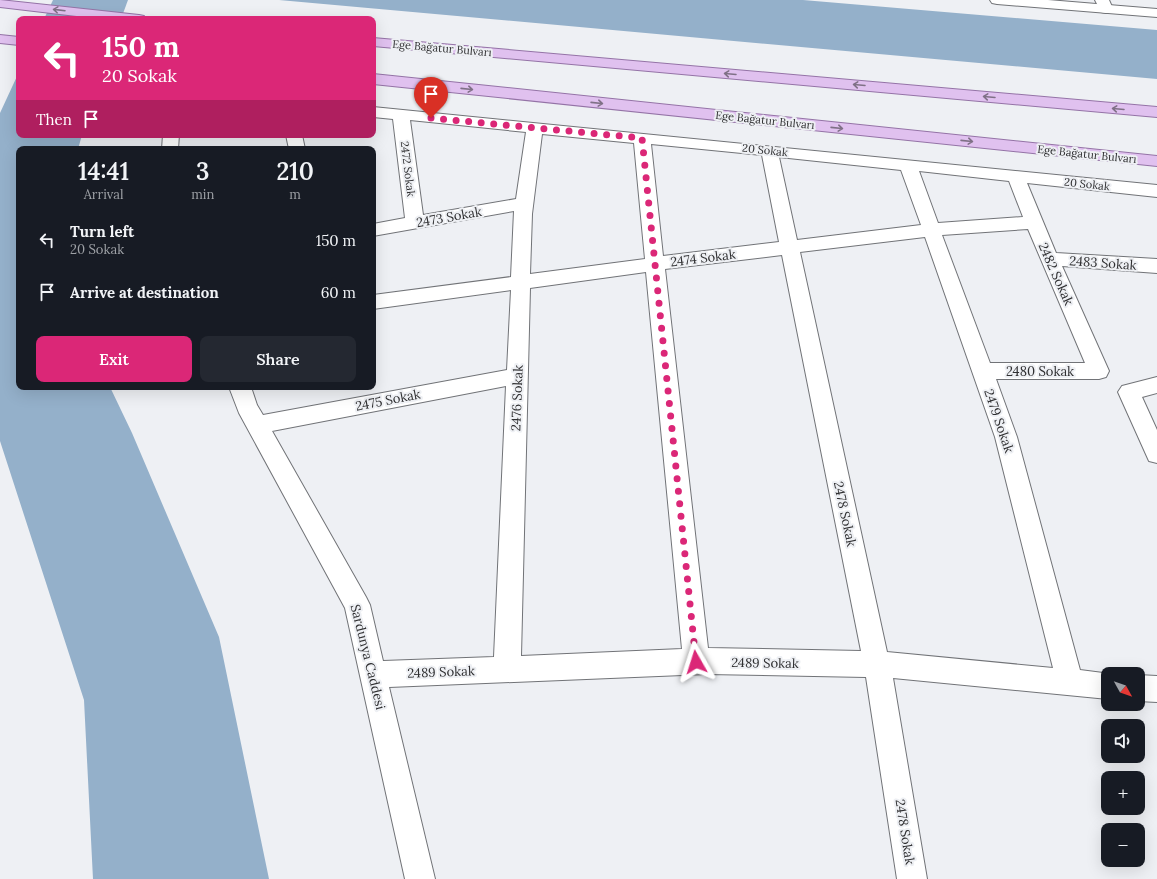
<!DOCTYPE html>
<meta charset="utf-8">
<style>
:root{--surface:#171b24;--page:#242831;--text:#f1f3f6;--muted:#9ea1a6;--accent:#db2777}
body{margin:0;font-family:Lora,serif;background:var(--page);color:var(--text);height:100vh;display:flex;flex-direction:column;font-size:15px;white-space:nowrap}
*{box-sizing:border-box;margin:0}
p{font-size:13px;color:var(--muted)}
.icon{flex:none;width:22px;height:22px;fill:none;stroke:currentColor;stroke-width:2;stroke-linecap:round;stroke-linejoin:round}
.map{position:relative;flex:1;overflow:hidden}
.side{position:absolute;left:16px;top:146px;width:360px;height:244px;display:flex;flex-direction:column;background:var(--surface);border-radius:8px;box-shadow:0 4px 16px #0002}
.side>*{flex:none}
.hud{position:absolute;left:16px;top:16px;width:360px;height:122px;border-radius:8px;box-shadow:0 4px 16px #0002;background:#db2777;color:#fff;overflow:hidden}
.needle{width:26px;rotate:130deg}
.tools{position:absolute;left:1101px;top:667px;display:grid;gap:8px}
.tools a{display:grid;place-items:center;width:44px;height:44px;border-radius:8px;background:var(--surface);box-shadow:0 4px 16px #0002;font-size:20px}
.pin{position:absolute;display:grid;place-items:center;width:34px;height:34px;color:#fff;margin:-41px -17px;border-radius:50% 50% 50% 0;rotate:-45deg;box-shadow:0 0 4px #0007}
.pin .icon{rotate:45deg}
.me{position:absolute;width:44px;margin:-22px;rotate:354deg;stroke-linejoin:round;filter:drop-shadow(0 0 3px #0008)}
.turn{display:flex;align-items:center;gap:14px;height:84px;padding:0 20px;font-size:18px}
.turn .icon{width:52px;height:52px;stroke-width:2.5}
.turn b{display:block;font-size:28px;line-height:34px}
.then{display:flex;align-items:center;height:38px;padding:0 20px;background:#0003;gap:8px;font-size:15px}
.eta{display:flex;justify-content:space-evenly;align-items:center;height:68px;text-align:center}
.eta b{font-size:24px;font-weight:600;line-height:28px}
.action{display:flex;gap:8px;margin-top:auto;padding:8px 20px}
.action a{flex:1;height:46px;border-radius:8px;background:var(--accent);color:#fff;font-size:16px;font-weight:600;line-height:46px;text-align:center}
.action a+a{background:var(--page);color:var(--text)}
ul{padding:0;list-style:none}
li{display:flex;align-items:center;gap:12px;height:52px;padding:0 20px}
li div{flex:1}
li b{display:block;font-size:15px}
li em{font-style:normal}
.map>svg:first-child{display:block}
.water{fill:#94b0ca}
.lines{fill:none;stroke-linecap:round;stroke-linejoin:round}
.minor-casing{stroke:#717377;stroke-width:2}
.tertiary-casing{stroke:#717377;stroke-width:2}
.primary-casing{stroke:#9473a6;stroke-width:2}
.minor{fill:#fff;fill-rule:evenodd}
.tertiary{fill:#fff;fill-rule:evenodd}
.primary{fill:#e0c1ef;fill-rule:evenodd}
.oneway{stroke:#7f7186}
.route{stroke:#db2777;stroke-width:7;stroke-dasharray:0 12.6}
.labels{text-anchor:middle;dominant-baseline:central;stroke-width:4;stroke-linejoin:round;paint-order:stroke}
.far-street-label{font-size:11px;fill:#2f2f31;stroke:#eef0f4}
.street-label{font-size:13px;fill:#2f2f31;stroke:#eef0f4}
</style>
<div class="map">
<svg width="1157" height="879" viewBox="0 0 1157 879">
<rect width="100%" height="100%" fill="#eef0f4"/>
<!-- water -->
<g class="water">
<polygon points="53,0 128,0 121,19 44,19"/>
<polygon points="279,0 803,0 1157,30 1157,79"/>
<polygon points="19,72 19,135 82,135 78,149 19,149 19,387 110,387 132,433 219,637 269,879 93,879 84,700 0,441 0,113"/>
</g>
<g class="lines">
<defs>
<g id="minor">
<polygon points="1095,0 1109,0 1113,9 1111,12 1106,13 1101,12"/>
<path d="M 373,107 L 1157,185 L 1157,197 L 1027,183 L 1056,253 L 1157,259 L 1157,273 L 1062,266 L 1109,371 L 1106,377 L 1099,379 L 996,379 L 1017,437 L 1080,670 L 1111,674 L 1108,674 L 1108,699 L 893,678 L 927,879 L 897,879 L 866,677 L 707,674 L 389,687 L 435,879 L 405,879 L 345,608 L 239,413 L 229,387 L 251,387 L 257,405 L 263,415 L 507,370 L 511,290 L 373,309 L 373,295 L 511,277 L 514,211 L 373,236 L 373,224 L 405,218 L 393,119 L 373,117 ZM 410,120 L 526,132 L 516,199 L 423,215 ZM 542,134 L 634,143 L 645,259 L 530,274 L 532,214 ZM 651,144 L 762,155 L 779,242 L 663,256 ZM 779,157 L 901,170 L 921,225 L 797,240 ZM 919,171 L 1009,181 L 1023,217 L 938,223 ZM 1028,229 L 1085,363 L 990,363 L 942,235 ZM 925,237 L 995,437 L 1053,668 L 887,652 L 800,252 ZM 782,255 L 861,651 L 708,648 L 665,269 ZM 646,272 L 682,649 L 521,656 L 530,288 ZM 506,386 L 494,657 L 383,661 L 370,605 L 366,597 L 272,431 Z"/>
<polygon points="163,135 179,135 178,149 162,149"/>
<polygon points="286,135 302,135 305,149 289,149"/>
<polygon points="1157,377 1157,393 1142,397 1157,430 1157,463 1149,461 1118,392 1122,386"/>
<polygon points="1138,675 1157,676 1157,702 1138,701"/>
</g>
<polygon id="tertiary" points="990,0 1048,0 1157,9 1157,17 997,4 992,3"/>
<g id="primary">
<polygon points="0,0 139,15 144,16 146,19 102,19 0,7"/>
<polygon points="0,35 19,37 19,45 0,43"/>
<polygon points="373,38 1157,107 1157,117 373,46"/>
<polygon points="373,74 1157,156 1157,166 373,84"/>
</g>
</defs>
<!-- minor casing -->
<use href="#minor" class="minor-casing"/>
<!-- tertiary casing -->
<use href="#tertiary" class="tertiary-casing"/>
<!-- primary casing -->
<use href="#primary" class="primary-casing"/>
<!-- minor -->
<use href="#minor" class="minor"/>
<!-- tertiary -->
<use href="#tertiary" class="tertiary"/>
<!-- primary -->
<use href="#primary" class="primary"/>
</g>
<!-- one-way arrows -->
<defs><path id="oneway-shaft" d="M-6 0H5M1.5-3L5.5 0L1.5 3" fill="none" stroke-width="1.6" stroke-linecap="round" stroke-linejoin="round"/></defs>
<g class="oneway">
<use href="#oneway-shaft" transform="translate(59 10) rotate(-173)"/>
<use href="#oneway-shaft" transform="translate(730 74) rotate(-175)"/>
<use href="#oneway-shaft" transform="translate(859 85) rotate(-175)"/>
<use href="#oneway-shaft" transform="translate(467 89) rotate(6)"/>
<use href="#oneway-shaft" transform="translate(989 97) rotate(-175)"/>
<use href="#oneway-shaft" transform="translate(597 103) rotate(6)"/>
<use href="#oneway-shaft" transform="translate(1118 109) rotate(-175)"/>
<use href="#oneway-shaft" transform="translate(837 128) rotate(6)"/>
<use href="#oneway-shaft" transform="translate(967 141) rotate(6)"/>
</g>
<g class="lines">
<!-- route -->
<polyline class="route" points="431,118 642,138 696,662"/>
</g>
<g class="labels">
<!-- far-street labels -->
<g class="far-street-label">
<text transform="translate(442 48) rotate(5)">Ege Bağatur Bulvarı</text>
<text transform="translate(765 120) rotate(6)">Ege Bağatur Bulvarı</text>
<text transform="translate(765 150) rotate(6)">20 Sokak</text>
<text transform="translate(1087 154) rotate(6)">Ege Bağatur Bulvarı</text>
<text transform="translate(408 169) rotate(83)">2472 Sokak</text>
<text transform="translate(1087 184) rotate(6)">20 Sokak</text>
</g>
<!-- street labels -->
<g class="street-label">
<text transform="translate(449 217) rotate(-10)">2473 Sokak</text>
<text transform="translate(703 258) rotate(-7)">2474 Sokak</text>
<text transform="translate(1103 263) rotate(4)">2483 Sokak</text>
<text transform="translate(1056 274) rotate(66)">2482 Sokak</text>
<text x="1040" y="371">2480 Sokak</text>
<text transform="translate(517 398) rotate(-88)">2476 Sokak</text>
<text transform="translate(388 400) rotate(-11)">2475 Sokak</text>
<text transform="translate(999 421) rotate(71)">2479 Sokak</text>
<text transform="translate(845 514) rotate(78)">2478 Sokak</text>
<text transform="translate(368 657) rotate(76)">Sardunya Caddesi</text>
<text transform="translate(765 663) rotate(1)">2489 Sokak</text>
<text transform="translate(441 672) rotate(-2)">2489 Sokak</text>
<text transform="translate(905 832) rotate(81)">2478 Sokak</text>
</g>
</g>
</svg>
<div class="tools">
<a><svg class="needle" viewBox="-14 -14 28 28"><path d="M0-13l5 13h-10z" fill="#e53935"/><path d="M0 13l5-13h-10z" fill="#9ea1a6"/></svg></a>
<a><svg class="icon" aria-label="sound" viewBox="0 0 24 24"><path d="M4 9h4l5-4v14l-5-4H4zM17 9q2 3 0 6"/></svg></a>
<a>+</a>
<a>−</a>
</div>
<div class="pin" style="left:431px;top:118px;background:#d93025"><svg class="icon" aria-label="arrive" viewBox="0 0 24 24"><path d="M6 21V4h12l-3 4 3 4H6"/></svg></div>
<svg class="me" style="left:696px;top:662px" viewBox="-20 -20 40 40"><path d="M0-17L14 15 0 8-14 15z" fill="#db2777" stroke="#fff" stroke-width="4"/></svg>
<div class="hud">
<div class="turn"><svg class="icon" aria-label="left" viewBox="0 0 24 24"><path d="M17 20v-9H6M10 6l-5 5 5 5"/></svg><div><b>150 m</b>20 Sokak</div></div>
<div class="then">Then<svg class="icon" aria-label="arrive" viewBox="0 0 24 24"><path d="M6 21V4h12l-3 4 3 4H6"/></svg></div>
</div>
<section class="side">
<div class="eta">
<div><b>14:41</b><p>Arrival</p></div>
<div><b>3</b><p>min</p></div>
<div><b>210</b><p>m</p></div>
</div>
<ul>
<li><svg class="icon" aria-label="left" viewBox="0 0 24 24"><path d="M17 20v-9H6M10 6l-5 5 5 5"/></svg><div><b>Turn left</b><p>20 Sokak</p></div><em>150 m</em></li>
<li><svg class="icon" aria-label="arrive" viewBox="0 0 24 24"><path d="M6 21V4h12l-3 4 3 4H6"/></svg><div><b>Arrive at destination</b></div><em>60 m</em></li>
</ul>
<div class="action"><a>Exit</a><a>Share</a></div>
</section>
</div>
